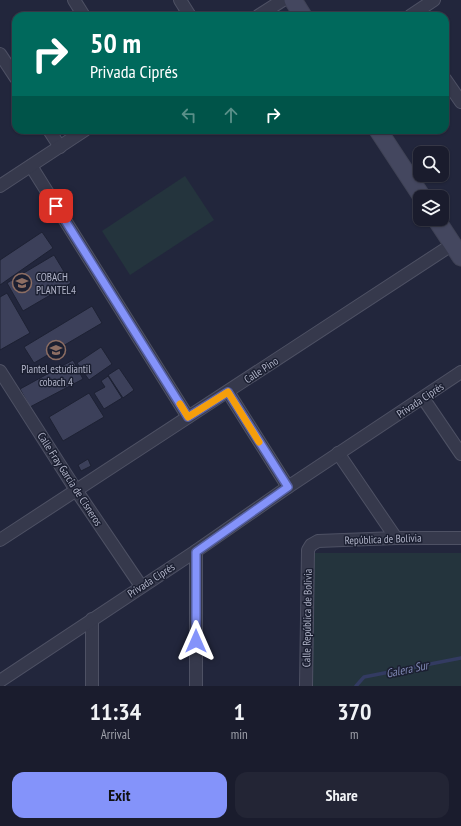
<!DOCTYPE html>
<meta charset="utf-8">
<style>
:root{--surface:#1a1c2d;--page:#232535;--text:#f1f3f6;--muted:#9fa1aa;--line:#383a49;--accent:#8493fa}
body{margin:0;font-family:"PT Sans Narrow",sans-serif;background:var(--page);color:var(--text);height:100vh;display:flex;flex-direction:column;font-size:15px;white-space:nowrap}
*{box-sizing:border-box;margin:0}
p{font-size:13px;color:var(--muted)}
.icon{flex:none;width:22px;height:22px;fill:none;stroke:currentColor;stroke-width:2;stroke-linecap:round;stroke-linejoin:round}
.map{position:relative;height:686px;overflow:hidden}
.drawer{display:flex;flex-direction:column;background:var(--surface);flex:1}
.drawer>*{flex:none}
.hud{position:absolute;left:12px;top:12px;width:437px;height:122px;border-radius:12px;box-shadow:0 1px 3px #0004,0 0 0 1px var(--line);background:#00695c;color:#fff;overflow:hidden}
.tools{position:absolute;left:413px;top:146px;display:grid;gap:8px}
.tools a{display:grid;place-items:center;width:36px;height:36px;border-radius:8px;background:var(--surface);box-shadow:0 1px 3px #0004,0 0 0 1px var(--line);font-size:20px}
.pin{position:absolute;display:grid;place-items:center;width:34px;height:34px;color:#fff;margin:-17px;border-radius:8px;box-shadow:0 2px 6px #0006}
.me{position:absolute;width:44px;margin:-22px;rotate:0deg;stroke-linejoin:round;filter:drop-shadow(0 0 3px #0008)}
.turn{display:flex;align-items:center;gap:14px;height:84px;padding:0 12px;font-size:18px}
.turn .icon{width:52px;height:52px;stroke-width:2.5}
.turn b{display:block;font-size:28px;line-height:34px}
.lanes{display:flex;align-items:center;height:38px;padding:0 12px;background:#0003;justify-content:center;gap:20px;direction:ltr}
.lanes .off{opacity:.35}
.eta{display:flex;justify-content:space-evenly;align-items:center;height:68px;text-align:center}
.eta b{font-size:24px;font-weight:600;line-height:28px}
.button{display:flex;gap:8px;margin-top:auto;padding:8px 12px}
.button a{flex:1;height:46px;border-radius:12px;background:var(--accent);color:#111;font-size:16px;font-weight:600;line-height:46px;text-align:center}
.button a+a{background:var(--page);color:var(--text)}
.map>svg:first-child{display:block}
.green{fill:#24343d}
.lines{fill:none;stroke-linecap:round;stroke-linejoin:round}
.stream{stroke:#333b62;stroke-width:3.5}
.building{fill:#3c405a;stroke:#1d2133}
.street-casing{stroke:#4e5164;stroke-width:14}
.secondary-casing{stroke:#3f4255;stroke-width:19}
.street{stroke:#36394c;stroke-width:12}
.secondary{stroke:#44475f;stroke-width:17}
.route-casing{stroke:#5660a2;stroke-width:10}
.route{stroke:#8493fa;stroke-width:7}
.slow{stroke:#f59e0b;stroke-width:7}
.labels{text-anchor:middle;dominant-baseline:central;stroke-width:3;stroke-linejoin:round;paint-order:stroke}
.poi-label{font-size:11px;fill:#b1b4c8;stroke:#1b1f31;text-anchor:start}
.street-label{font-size:11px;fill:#b1b4c8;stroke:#1b1f31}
.water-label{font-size:12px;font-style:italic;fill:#8089b5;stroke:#1b1f31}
</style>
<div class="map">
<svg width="461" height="686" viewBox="0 0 461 686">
<rect width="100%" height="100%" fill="#22263c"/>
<!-- green -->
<g class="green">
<polygon points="185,176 214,220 130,275 102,231"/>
<polygon points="313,553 461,553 461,686 310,686"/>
</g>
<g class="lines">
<!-- stream -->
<polyline class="stream" points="356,686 364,677 461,658"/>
</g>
<!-- building -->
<g class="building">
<polygon points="42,232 53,248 0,285 0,260"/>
<polygon points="54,255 71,283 23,311 7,283"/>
<polygon points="7,293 30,333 0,350 0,297"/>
<polygon points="92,306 102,323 34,363 24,347"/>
<polygon points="101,347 112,364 89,380 77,363"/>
<polygon points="73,360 83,379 30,407 20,389"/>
<polygon points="119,368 134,390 123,398 108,375"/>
<polygon points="108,376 122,398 104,409 94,393 105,387 101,381"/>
<polygon points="89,393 104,417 63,441 49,417"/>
<polygon points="88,459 91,466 81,471 78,465"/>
</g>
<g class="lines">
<defs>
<g id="street">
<polyline points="74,0 84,16"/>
<polyline points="180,0 190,16"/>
<polyline points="258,16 283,0"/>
<polyline points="410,16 434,0"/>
<polyline points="0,54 16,78"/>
<polyline points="445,79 461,102"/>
<polyline points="49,130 60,147"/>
<polyline points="31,166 188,417"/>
<polyline points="0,186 85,130"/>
<polyline points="0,371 76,490 141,586"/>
<polyline points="228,392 288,487"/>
<polyline points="423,398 461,454"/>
<polyline points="338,453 396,538"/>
<polyline points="0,540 453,244"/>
<polyline points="196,551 196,686"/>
<polyline points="92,619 92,686"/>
<polyline points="0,681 196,551 288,487 461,372"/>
<polyline points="306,686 308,550 311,545 318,541 396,538 461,538"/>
</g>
<g id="secondary">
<polyline points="293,0 303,16"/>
<polyline points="378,130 422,197"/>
<polyline points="436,219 461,257"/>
</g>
</defs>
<!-- street casing -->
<use href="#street" class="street-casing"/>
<!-- secondary casing -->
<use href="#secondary" class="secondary-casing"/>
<!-- street -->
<use href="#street" class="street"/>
<!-- secondary -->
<use href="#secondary" class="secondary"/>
</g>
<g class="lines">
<defs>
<polyline id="route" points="56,206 188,417 228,392 288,487 196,552 196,641"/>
</defs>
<!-- route casing -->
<use href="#route" class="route-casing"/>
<!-- route -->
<use href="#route" class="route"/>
<!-- slow -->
<polyline class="slow" points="180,404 188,417 228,392 259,442"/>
</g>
<!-- icons -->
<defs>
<symbol id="school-ring" viewBox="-11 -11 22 22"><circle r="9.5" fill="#1b1f31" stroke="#8d6e63" stroke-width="1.5"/><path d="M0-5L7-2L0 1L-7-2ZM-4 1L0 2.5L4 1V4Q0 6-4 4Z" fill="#8d6e63"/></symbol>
</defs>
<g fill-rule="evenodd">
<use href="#school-ring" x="11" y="272" width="22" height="22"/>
<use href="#school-ring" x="45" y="339" width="22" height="22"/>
</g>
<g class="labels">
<!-- poi labels -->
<g class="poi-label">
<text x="36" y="277">COBACH<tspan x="36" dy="13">PLANTEL4</tspan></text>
<text x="56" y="369" text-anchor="middle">Plantel estudiantil<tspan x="56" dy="13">cobach 4</tspan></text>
</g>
<!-- street labels -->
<g class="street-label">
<text transform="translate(261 370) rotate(-33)">Calle Pino</text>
<text transform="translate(420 400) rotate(-34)">Privada Ciprés</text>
<text transform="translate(70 479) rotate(57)">Calle Fray García de Cisneros</text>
<text transform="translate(383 539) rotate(-2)">República de Bolivia</text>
<text transform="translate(151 580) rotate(-33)">Privada Ciprés</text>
<text transform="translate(307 618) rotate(-89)">Calle República de Bolivia</text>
</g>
<!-- water labels -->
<g class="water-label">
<text transform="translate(407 669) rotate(-12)">Galera Sur</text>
</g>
</g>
</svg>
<div class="tools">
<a><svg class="icon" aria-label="search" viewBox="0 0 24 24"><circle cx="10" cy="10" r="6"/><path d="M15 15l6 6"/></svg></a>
<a><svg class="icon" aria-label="layers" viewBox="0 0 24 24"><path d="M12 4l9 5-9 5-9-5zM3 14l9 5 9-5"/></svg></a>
</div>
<div class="pin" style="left:56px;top:206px;background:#d93025"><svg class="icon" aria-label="arrive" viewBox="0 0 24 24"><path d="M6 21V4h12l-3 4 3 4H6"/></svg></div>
<svg class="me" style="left:196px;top:641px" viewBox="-20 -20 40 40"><path d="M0-17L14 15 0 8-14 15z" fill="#8493fa" stroke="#fff" stroke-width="4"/></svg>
<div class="hud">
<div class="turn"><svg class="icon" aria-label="right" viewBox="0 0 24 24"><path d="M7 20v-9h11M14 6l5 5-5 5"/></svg><div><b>50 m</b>Privada Ciprés</div></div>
<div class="lanes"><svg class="icon off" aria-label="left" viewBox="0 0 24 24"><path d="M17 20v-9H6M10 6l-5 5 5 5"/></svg><svg class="icon off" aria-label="ahead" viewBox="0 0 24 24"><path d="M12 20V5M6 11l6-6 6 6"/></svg><svg class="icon" aria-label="right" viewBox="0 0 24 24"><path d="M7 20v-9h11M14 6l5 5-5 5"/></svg></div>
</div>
</div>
<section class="drawer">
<div class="eta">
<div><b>11:34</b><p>Arrival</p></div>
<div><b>1</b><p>min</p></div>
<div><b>370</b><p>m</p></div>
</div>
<div class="button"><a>Exit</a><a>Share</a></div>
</section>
